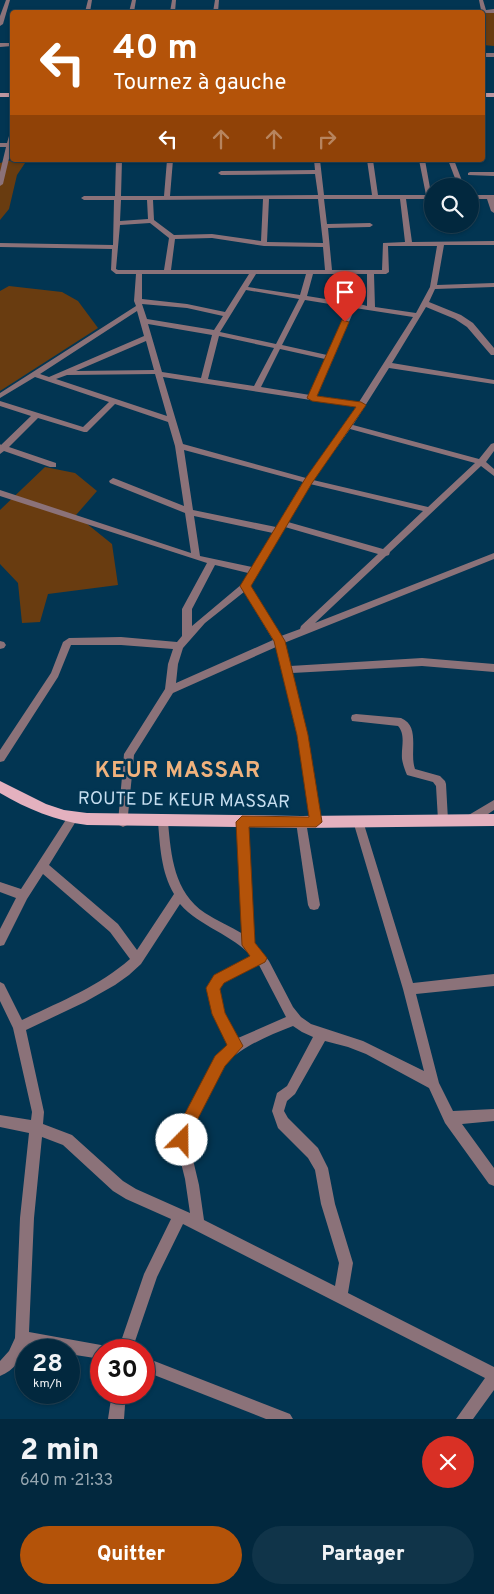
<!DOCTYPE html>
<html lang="fr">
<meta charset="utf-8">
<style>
:root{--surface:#02283e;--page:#103449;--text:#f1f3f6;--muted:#96a6b0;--line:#234458;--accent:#b45309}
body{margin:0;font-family:Overpass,sans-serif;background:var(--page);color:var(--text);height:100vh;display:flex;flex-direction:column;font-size:19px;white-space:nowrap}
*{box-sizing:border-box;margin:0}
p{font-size:16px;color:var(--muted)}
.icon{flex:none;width:28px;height:28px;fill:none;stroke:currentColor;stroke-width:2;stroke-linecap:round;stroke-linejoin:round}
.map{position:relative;height:1419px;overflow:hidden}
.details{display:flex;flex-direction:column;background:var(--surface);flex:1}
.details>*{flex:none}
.hud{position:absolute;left:10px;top:10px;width:475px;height:152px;border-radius:5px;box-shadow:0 1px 4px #0004,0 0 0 1px var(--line);background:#b45309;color:#fff;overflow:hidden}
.tools{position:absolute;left:424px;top:178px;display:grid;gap:10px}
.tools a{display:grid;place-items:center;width:55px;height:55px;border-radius:50%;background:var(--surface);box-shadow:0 1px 4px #0004,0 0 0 1px var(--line);font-size:25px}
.speed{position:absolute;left:15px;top:1339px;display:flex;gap:10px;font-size:25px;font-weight:700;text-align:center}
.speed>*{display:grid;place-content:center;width:65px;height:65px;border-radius:50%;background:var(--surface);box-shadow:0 1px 4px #0004,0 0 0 1px var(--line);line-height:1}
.speed small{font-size:12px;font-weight:400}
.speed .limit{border:8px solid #d22;background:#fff;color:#111}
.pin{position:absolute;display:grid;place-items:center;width:42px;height:42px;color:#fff;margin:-51px -21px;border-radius:50% 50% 50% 0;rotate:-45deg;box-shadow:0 0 5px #0007}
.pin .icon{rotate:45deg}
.me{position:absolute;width:55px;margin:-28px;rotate:22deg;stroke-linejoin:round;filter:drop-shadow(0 0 4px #0008)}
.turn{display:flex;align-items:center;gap:18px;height:105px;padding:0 20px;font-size:22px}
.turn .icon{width:65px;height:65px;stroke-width:2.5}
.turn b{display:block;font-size:35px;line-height:42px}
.lanes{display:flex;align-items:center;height:48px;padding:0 20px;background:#0003;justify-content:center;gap:25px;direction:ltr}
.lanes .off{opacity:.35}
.round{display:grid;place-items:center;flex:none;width:52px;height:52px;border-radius:26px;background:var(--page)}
.summary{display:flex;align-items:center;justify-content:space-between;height:85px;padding:0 20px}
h1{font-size:30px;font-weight:800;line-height:38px}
.button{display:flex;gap:10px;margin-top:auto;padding:10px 20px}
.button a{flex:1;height:58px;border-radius:30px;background:var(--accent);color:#fff;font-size:20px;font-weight:800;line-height:58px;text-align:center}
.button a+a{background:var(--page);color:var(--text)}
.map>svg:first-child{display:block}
.green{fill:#693c10}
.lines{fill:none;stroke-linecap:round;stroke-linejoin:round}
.street{fill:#8b7279;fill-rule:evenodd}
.secondary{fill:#bd96a0;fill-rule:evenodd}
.primary{fill:#e4b1bf;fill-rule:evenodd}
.route{fill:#b45309;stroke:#753606}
.labels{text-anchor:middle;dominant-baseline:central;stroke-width:5;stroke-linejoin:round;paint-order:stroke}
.street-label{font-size:18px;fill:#c5ddef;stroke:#023552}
.district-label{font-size:22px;font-weight:bold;letter-spacing:1px;fill:#f0b27d;stroke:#023552}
</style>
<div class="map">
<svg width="494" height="1419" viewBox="0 0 494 1419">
<rect width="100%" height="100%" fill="#023552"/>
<!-- green -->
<g class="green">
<polygon points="482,12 494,12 494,46 483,45"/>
<polygon points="12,160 27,160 17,175 9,209 0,220 0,163"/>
<polygon points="9,286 62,292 78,301 98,328 0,391 0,291"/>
<polygon points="45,467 75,473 97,491 76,515 112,544 118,585 48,594 40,622 22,623 18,583 0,564 0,510"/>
</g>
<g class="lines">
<!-- street -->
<g class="street">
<polygon points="6,0 10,0 3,24 0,26 0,16"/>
<polygon points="88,0 92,0 90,12 85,12"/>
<polygon points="132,0 136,0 134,12 129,12"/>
<polygon points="172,0 176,0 175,12 170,12"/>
<polygon points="215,0 219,0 218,12 213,12"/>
<polygon points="479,0 483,0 486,10 494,9 494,13 304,12 307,10 481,10"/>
<polygon points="0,43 12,43 12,46 0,47"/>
<rect x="482" y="53" width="12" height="4"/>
<polygon points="12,134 12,146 3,184 0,186 0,172 6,147 0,147 0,143 7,143 9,136"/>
<path d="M 116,160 L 122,160 L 121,196 L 164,196 L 167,160 L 173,160 L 170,196 L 318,195 L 315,174 L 221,175 L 218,173 L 221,171 L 315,170 L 314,160 L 320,160 L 324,195 L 372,195 L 367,160 L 373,160 L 378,195 L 426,195 L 419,160 L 425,160 L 432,199 L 406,199 L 412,242 L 494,241 L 494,245 L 444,245 L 437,285 L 494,283 L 494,287 L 435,289 L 429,302 L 461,315 L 473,323 L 494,348 L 494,355 L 491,355 L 467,327 L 455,319 L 426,307 L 392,363 L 494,380 L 494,384 L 389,368 L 353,425 L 479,459 L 491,444 L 494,443 L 494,451 L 486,462 L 494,469 L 494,476 L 481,466 L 390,552 L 389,555 L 386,556 L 315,623 L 494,553 L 494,559 L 284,643 L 290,666 L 422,658 L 494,664 L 494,672 L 422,666 L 292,673 L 307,735 L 321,822 L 320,825 L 316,827 L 312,825 L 311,822 L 297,735 L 276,647 L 173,693 L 134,755 L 127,825 L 123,827 L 119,825 L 118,822 L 124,754 L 165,689 L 168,664 L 173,649 L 121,645 L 71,645 L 58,677 L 4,761 L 0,762 L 0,750 L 51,673 L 63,642 L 69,638 L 121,637 L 177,642 L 182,636 L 182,609 L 207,563 L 0,496 L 0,490 L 191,553 L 185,513 L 110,483 L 109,481 L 113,478 L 116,479 L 184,506 L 175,446 L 168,422 L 115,404 L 87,432 L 84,432 L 38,418 L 9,447 L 56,463 L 56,467 L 50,467 L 4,451 L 0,454 L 0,444 L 1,445 L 31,416 L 0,406 L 0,401 L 83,427 L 109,402 L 35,377 L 0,398 L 0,393 L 136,306 L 134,301 L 136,274 L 116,274 L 111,270 L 112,249 L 0,247 L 0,243 L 113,245 L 114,200 L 84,200 L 81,198 L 84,196 L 115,196 ZM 263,199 L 261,241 L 212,234 L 174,235 L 154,220 L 153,200 ZM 269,199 L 318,199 L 323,243 L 267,242 ZM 324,199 L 400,199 L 405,242 L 383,243 L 382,270 L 332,270 L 328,228 L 370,227 L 373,225 L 370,223 L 327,224 ZM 121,200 L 147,200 L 148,219 L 120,221 ZM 150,223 L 169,238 L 164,270 L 118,270 L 116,269 L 120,225 ZM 212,238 L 264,246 L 323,247 L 325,270 L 171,270 L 175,239 ZM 388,246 L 437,246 L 430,287 L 416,313 L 375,307 L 374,274 L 386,274 L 389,272 ZM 142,274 L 249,274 L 225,312 L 187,304 L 142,299 ZM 256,274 L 306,274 L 300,295 L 248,287 ZM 313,274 L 367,274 L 367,306 L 353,302 L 350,303 L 307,296 ZM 246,290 L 299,299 L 276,344 L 220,332 ZM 305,300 L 348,307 L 327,355 L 282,345 ZM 142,304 L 187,308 L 223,316 L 214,330 L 147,319 ZM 355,308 L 413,317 L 359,402 L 317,396 ZM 137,311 L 144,336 L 49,377 L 40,374 ZM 148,324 L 212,335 L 201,378 L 162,372 ZM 219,336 L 274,348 L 254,386 L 208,379 ZM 146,341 L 154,370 L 76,371 ZM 280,349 L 325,359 L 310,395 L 261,387 ZM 155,374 L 167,416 L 56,379 L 67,375 ZM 163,377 L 356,407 L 306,478 L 183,444 ZM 350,429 L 475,463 L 428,507 L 313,480 ZM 184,450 L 303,482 L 276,527 L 193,510 ZM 310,484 L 423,511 L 383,549 L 288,522 ZM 194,516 L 273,533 L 252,567 L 200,556 ZM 285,527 L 378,554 L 301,626 L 300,629 L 281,636 L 250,586 ZM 215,565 L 248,573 L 242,584 L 192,626 L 192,609 ZM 244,592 L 273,640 L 176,683 L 178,664 L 183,648 L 205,623 Z"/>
<polygon points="448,160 454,160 464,186 458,186"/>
<polygon points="470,172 494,172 494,176 468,175 468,173"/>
<polygon points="470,195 494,195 494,213 491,211 487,199 470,199"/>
<polygon points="0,641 4,642 6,645 4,648 0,649"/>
<path d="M 356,714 L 401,718 C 421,726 409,753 415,769 L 440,776 L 445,781 L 446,784 L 448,820 L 447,823 L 443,825 L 439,823 L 438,820 L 436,786 L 433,782 L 407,775 C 405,770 403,765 402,759 C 401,747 406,735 398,726 L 352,721 L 351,718 L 352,715 Z"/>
<path d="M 494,800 L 494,810 C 486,815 476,825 467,822 L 466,819 L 467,816 Z"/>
<path d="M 73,813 L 77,815 L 78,818 L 49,865 L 118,924 L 137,950 L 174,894 C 161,872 160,846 158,822 L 159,819 L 163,817 L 167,819 L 168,822 C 171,856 174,892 205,913 C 217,921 230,926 243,934 L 237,822 L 238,819 L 242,817 L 246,819 L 247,822 L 255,943 L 269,961 L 293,1007 L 301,1017 L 311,1024 L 363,1041 L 424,1071 L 403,989 L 353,821 L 354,818 L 358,816 L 362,818 L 363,821 L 413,983 L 494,974 L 494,986 L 416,994 L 439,1083 L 453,1111 L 494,1109 L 494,1121 L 462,1124 L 494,1168 L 494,1186 L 489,1184 L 445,1123 L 429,1088 L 366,1054 L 348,1047 L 325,1041 L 295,1094 L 287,1101 L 284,1111 L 288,1118 L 318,1148 L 328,1168 L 335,1204 L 353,1263 L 348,1293 L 494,1367 L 494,1390 L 473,1419 L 456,1419 L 485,1378 L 183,1224 L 157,1277 L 132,1350 L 118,1350 L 144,1274 L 171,1219 L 126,1199 L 113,1191 L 63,1145 L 42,1137 L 34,1218 L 29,1332 L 101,1345 L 106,1347 L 107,1350 L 101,1350 L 101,1359 L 69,1354 L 69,1350 L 49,1350 L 26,1346 C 20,1360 15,1370 0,1376 L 0,1361 L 9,1351 L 15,1338 L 20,1218 L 29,1133 L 0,1127 L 0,1115 L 31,1120 L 32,1112 L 13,1028 L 0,1001 L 0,982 L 4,984 L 22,1020 C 59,1002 98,987 130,959 L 110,932 L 43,874 L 27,899 L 4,945 L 0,946 L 0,929 L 16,898 L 0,892 L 0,882 L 21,889 L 69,815 ZM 180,904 C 200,927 232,934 252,957 L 215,975 L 207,987 L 213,1014 L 229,1045 L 216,1057 L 178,1130 L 177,1147 L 185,1179 L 190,1213 L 136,1189 L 123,1181 L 72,1135 L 43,1124 L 44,1112 L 26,1030 L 85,1002 L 115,985 L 129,975 L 141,964 ZM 259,965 L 286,1017 L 238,1038 L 225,1013 L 219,988 L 223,983 ZM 293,1026 L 302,1032 L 313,1037 L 287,1086 L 277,1093 L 272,1111 L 278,1128 L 308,1158 L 315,1170 L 321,1204 L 339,1263 L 335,1286 L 204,1220 L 199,1185 L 190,1147 L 189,1136 L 190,1131 L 224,1065 C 244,1045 268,1036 293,1026 Z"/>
<polygon points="301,817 305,819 306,822 320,905 318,909 314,910 310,909 308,905 296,822 297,819"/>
<polygon points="144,1357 290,1414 293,1419 266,1419 144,1371"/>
<polygon points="112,1392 126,1392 124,1419 108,1419"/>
</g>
<!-- secondary -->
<g class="secondary">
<rect x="0" y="93" width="12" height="4"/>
<rect x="482" y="93" width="12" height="4"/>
</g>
<!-- primary -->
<path class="primary" d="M 0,781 L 46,804 L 64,810 L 87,813 L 301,816 L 494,814 L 494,826 L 301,828 L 87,825 C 56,821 27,809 0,793 Z"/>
</g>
<!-- route -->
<polygon class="route" points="342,320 349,322 317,396 361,402 366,405 312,483 251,586 285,641 308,735 322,822 316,827 249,827 255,943 267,958 265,962 224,983 220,989 225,1013 243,1046 225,1066 191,1132 187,1145 182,1147 177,1145 175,1140 179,1125 215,1056 227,1045 212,1014 206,988 214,975 250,956 242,945 236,822 242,816 309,817 297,735 274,641 240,586 305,479 356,407 312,401 307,398"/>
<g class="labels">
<!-- street labels -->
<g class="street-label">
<text transform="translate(184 801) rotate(1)">ROUTE DE KEUR MASSAR</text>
</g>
<!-- district labels -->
<g class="district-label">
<text x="178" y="771">KEUR MASSAR</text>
</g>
</g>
</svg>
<div class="tools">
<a><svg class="icon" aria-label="search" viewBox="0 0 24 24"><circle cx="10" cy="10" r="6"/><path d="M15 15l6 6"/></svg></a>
</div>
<div class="speed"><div>28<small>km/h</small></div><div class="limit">30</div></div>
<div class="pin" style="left:345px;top:322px;background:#d93025"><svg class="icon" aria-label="arrive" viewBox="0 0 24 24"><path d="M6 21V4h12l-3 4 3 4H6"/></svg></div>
<svg class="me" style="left:182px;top:1140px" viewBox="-20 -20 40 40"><circle r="19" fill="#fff"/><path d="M0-13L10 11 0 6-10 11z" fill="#b45309"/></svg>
<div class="hud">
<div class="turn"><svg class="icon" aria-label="left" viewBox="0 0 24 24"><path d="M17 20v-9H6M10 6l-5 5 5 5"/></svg><div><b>40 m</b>Tournez à gauche</div></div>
<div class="lanes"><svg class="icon" aria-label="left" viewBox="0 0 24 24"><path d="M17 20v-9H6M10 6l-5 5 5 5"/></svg><svg class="icon off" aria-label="ahead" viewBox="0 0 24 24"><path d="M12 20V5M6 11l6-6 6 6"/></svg><svg class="icon off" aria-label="ahead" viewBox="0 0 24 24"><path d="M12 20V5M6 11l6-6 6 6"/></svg><svg class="icon off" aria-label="right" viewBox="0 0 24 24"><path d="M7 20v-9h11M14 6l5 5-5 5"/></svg></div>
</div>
</div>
<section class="details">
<div class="summary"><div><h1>2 min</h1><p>640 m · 21:33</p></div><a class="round" style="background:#d93025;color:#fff"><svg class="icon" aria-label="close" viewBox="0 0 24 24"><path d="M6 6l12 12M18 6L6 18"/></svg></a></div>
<div class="button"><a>Quitter</a><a>Partager</a></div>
</section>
